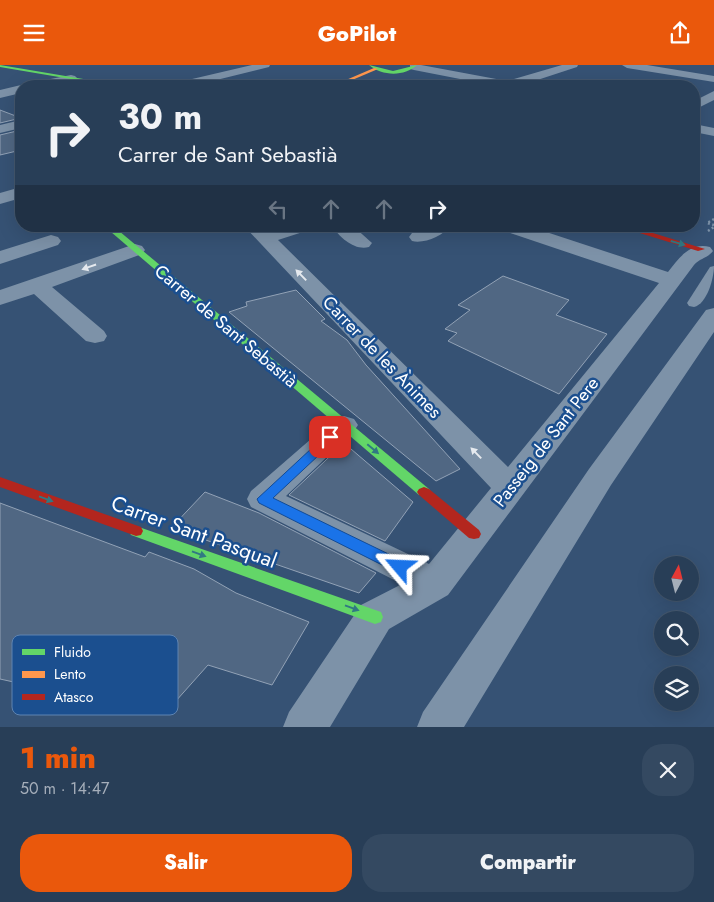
<!DOCTYPE html>
<html lang="es">
<meta charset="utf-8">
<style>
:root{--surface:#283e57;--page:#344961;--text:#f1f3f6;--muted:#a5aeba;--line:#44576d;--accent:#ea580c}
body{margin:0;font-family:Jost,sans-serif;background:var(--page);color:var(--text);height:100vh;display:flex;flex-direction:column;font-size:19px;white-space:nowrap}
*{box-sizing:border-box;margin:0}
p{font-size:16px;color:var(--muted)}
.icon{flex:none;width:28px;height:28px;fill:none;stroke:currentColor;stroke-width:2;stroke-linecap:round;stroke-linejoin:round}
.map{position:relative;height:662px;overflow:hidden}
.drawer{display:flex;flex-direction:column;background:var(--surface);flex:1}
.drawer>*{flex:none}
.hud{position:absolute;left:15px;top:15px;width:685px;height:152px;border-radius:20px;box-shadow:0 5px 20px #0002,0 0 0 1px var(--line);background:#283e57;color:var(--text);overflow:hidden}
.needle{width:32px;rotate:7deg}
.controls{position:absolute;left:654px;top:491px;display:grid;gap:10px}
.controls a{display:grid;place-items:center;width:45px;height:45px;border-radius:50%;background:var(--surface);box-shadow:0 5px 20px #0002,0 0 0 1px var(--line);font-size:25px}
.pin{position:absolute;display:grid;place-items:center;width:42px;height:42px;color:#fff;margin:-21px;border-radius:10px;box-shadow:0 2px 8px #0006}
.me{position:absolute;width:55px;margin:-28px;rotate:296deg;stroke-linejoin:round;filter:drop-shadow(0 0 4px #0008)}
.turn{display:flex;align-items:center;gap:18px;height:105px;padding:0 20px;font-size:22px}
.turn .icon{width:65px;height:65px;stroke-width:2.5}
.turn b{display:block;font-size:35px;line-height:42px}
.lanes{display:flex;align-items:center;height:48px;padding:0 20px;background:#0003;justify-content:center;gap:25px;direction:ltr}
.lanes .off{opacity:.35}
.round{display:grid;place-items:center;flex:none;width:52px;height:52px;border-radius:20px;background:var(--page)}
.overview{display:flex;align-items:center;justify-content:space-between;height:85px;padding:0 20px}
h1{font-size:30px;font-weight:800;line-height:38px;color:var(--accent)}
.cta{display:flex;gap:10px;margin-top:auto;padding:10px 20px}
.cta a{flex:1;height:58px;border-radius:20px;background:var(--accent);color:#fff;font-size:20px;font-weight:800;line-height:58px;text-align:center}
.cta a+a{background:var(--page);color:var(--text)}
header{display:flex;justify-content:space-between;align-items:center;height:65px;padding:0 20px;background:var(--accent);color:#fff;font-size:22px;font-weight:800}
.map>svg:first-child{display:block}
.building{fill:#506783;stroke:#92a2b6}
.lines{fill:none;stroke-linecap:round;stroke-linejoin:round}
.path{stroke:#7d92a8;stroke-width:2.5;stroke-dasharray:2 2.5;stroke-linecap:butt}
.lane{fill:#7d92a8;fill-rule:evenodd}
.street{fill:#7d92a8;fill-rule:evenodd}
.fast{fill:#63d668;fill-rule:evenodd}
.slow{fill:#ff974d;fill-rule:evenodd}
.jam{fill:#b3261e;fill-rule:evenodd}
.oneway{fill:#317883}
.oneway2{fill:#e5e9ee}
.route{fill:#1a73e8;stroke:#114b97}
.labels{text-anchor:middle;dominant-baseline:central;stroke-width:5;stroke-linejoin:round;paint-order:stroke}
.street-label{font-size:18px;fill:#fff;stroke:#1b4f8f}
.near-street-label{font-size:21px;fill:#fff;stroke:#1b4f8f}
.key{fill:#1b4f8f;stroke:#5f84b1;stroke-width:1}
.key-label{font-size:14px;fill:#fff}
</style>
<header><svg class="icon" aria-label="menu" viewBox="0 0 24 24"><path d="M4 6h16M4 12h16M4 18h16"/></svg>GoPilot<svg class="icon" aria-label="share" viewBox="0 0 24 24"><path d="M12 15V3M7 8l5-5 5 5M5 13v7h14v-7"/></svg></header>
<div class="map">
<svg width="714" height="662" viewBox="0 0 714 662">
<rect width="100%" height="100%" fill="#365274"/>
<!-- building -->
<g class="building">
<polygon points="0,45 21,53 0,58"/>
<polygon points="21,65 21,85 0,90 0,70"/>
<polygon points="503,211 569,235 556,250 607,269 559,329 448,276 457,268 445,264 470,245 458,240"/>
<polygon points="296,225 325,254 321,256 347,275 366,300 460,404 436,416 229,247 247,241 246,237"/>
<polygon points="344,378 413,437 385,476 289,430"/>
<polygon points="205,427 259,448 376,508 359,528 171,463"/>
<polygon points="0,438 145,492 149,487 194,504 236,528 309,557 272,620 208,600 175,637 160,635 150,647 0,614"/>
</g>
<g class="lines">
<!-- path -->
<g class="path">
<polyline points="714,154 707,158 714,160"/>
<polyline points="708,166 714,162"/>
</g>
<!-- lane -->
<path class="lane" d="M 714,201 C 714,213 707,239 694,242 L 689,241 L 687,238 L 710,202 Z"/>
<!-- street -->
<g class="street">
<polygon points="252,0 270,0 269,2 192,21 173,21 175,18"/>
<polygon points="410,0 421,0 507,16 562,0 578,0 577,2 519,21 496,21 414,5 410,4"/>
<polygon points="622,0 647,0 714,11 714,17 627,3"/>
<polygon points="71,10 75,11 77,13 75,15 49,21 28,21 30,18"/>
<polygon points="21,20 24,21 21,21 21,28 0,33 0,25"/>
<polygon points="714,26 714,35 694,45 694,36"/>
<polygon points="21,55 21,63 0,68 0,60"/>
<polygon points="694,59 714,63 714,71 694,67"/>
<polygon points="21,122 21,133 0,139 0,128"/>
<path d="M 244,161 L 264,161 L 268,166 L 282,161 L 311,161 L 309,165 L 278,175 L 508,402 L 659,218 L 501,165 L 499,161 L 528,161 L 668,207 C 679,193 690,177 710,182 L 713,186 C 708,193 700,193 694,200 L 448,530 L 389,564 L 330,662 L 283,662 L 289,647 L 361,540 L 402,519 L 251,442 L 247,434 L 251,426 L 334,354 L 344,351 L 354,354 L 358,360 L 354,366 L 286,431 L 429,499 L 491,423 Z"/>
<path d="M 332,161 L 353,161 L 372,178 L 369,182 C 355,186 340,173 332,161 Z"/>
<path d="M 426,161 L 450,161 C 443,171 424,179 412,176 L 409,172 L 412,168 Z"/>
<polygon points="51,170 58,172 61,176 58,180 0,199 0,186"/>
<polygon points="135,179 142,181 145,185 142,189 52,222 104,266 107,271 104,276 95,278 86,276 34,229 0,240 0,225"/>
<polygon points="714,243 714,267 611,420 464,662 417,662 423,647 589,404 706,245"/>
</g>
<!-- fast -->
<g class="fast">
<polygon points="0,0 119,20 121,21 112,21 0,2"/>
<path d="M 369,0 L 393,6 L 417,0 C 404,12 382,11 369,0 Z"/>
<polygon points="104,161 113,161 429,424 431,427 429,430 419,430"/>
<polygon points="136,461 381,547 383,552 381,557 375,559 131,470 129,466 131,462"/>
</g>
<!-- slow -->
<polygon class="slow" points="374,3 378,4 338,21 332,21"/>
<!-- jam -->
<g class="jam">
<polygon points="617,161 630,161 705,184 698,186"/>
<polygon points="0,412 141,462 143,466 141,470 136,471 0,422"/>
<polygon points="424,422 429,424 479,465 481,469 479,473 474,474 469,473 419,430 417,427 419,424"/>
</g>
</g>
<!-- one-way arrows -->
<defs><path id="oneway-solid" d="M-6-.8H1V-3.2L6.5 0L1 3.2V.8H-6Z" transform="scale(1.25)"/></defs>
<g class="oneway">
<use href="#oneway-solid" transform="translate(678 178) rotate(16)"/>
<use href="#oneway-solid" transform="translate(373 384) rotate(40)"/>
<use href="#oneway-solid" transform="translate(46 434) rotate(20)"/>
<use href="#oneway-solid" transform="translate(199 489) rotate(20)"/>
<use href="#oneway-solid" transform="translate(352 543) rotate(20)"/>
</g>
<g class="oneway2">
<use href="#oneway-solid" transform="translate(89 202) rotate(161)"/>
<use href="#oneway-solid" transform="translate(301 210) rotate(-134)"/>
<use href="#oneway-solid" transform="translate(476 388) rotate(-134)"/>
</g>
<!-- route -->
<polygon class="route" points="330,369 335,370 337,372 335,375 273,433 405,497 407,502 405,506 400,507 394,506 259,438 257,434 326,370"/>
<g class="labels">
<!-- street labels -->
<g class="street-label">
<text transform="translate(226 261) rotate(40)">Carrer de Sant Sebastià</text>
<text transform="translate(382 292) rotate(46)">Carrer de les Ànimes</text>
<text transform="translate(546 377) rotate(-52)">Passeig de Sant Pere</text>
</g>
<!-- near-street labels -->
<g class="near-street-label">
<text transform="translate(194 467) rotate(20)">Carrer Sant Pasqual</text>
</g>
</g>
<!-- legend -->
<rect x="12" y="570" width="166" height="80" rx="8" class="key"/>
<rect x="22" y="584" width="23" height="6" fill="#63d668"/>
<rect x="22" y="606" width="23" height="7" fill="#ff974d"/>
<rect x="22" y="629" width="23" height="6" fill="#b3261e"/>
<g class="key-label">
<text x="54" y="592">Fluido</text>
<text x="54" y="614">Lento</text>
<text x="54" y="637">Atasco</text>
</g>
</svg>
<div class="controls">
<a><svg class="needle" viewBox="-14 -14 28 28"><path d="M0-13l5 13h-10z" fill="#e53935"/><path d="M0 13l5-13h-10z" fill="#a5aeba"/></svg></a>
<a><svg class="icon" aria-label="search" viewBox="0 0 24 24"><circle cx="10" cy="10" r="6"/><path d="M15 15l6 6"/></svg></a>
<a><svg class="icon" aria-label="layers" viewBox="0 0 24 24"><path d="M12 4l9 5-9 5-9-5zM3 14l9 5 9-5"/></svg></a>
</div>
<div class="pin" style="left:330px;top:372px;background:#d93025"><svg class="icon" aria-label="arrive" viewBox="0 0 24 24"><path d="M6 21V4h12l-3 4 3 4H6"/></svg></div>
<svg class="me" style="left:400px;top:502px" viewBox="-20 -20 40 40"><path d="M0-17L14 15 0 8-14 15z" fill="#1a73e8" stroke="#fff" stroke-width="4"/></svg>
<div class="hud">
<div class="turn"><svg class="icon" aria-label="right" viewBox="0 0 24 24"><path d="M7 20v-9h11M14 6l5 5-5 5"/></svg><div><b>30 m</b>Carrer de Sant Sebastià</div></div>
<div class="lanes"><svg class="icon off" aria-label="left" viewBox="0 0 24 24"><path d="M17 20v-9H6M10 6l-5 5 5 5"/></svg><svg class="icon off" aria-label="ahead" viewBox="0 0 24 24"><path d="M12 20V5M6 11l6-6 6 6"/></svg><svg class="icon off" aria-label="ahead" viewBox="0 0 24 24"><path d="M12 20V5M6 11l6-6 6 6"/></svg><svg class="icon" aria-label="right" viewBox="0 0 24 24"><path d="M7 20v-9h11M14 6l5 5-5 5"/></svg></div>
</div>
</div>
<section class="drawer">
<div class="overview"><div><h1>1 min</h1><p>50 m · 14:47</p></div><a class="round"><svg class="icon" aria-label="close" viewBox="0 0 24 24"><path d="M6 6l12 12M18 6L6 18"/></svg></a></div>
<div class="cta"><a>Salir</a><a>Compartir</a></div>
</section>
